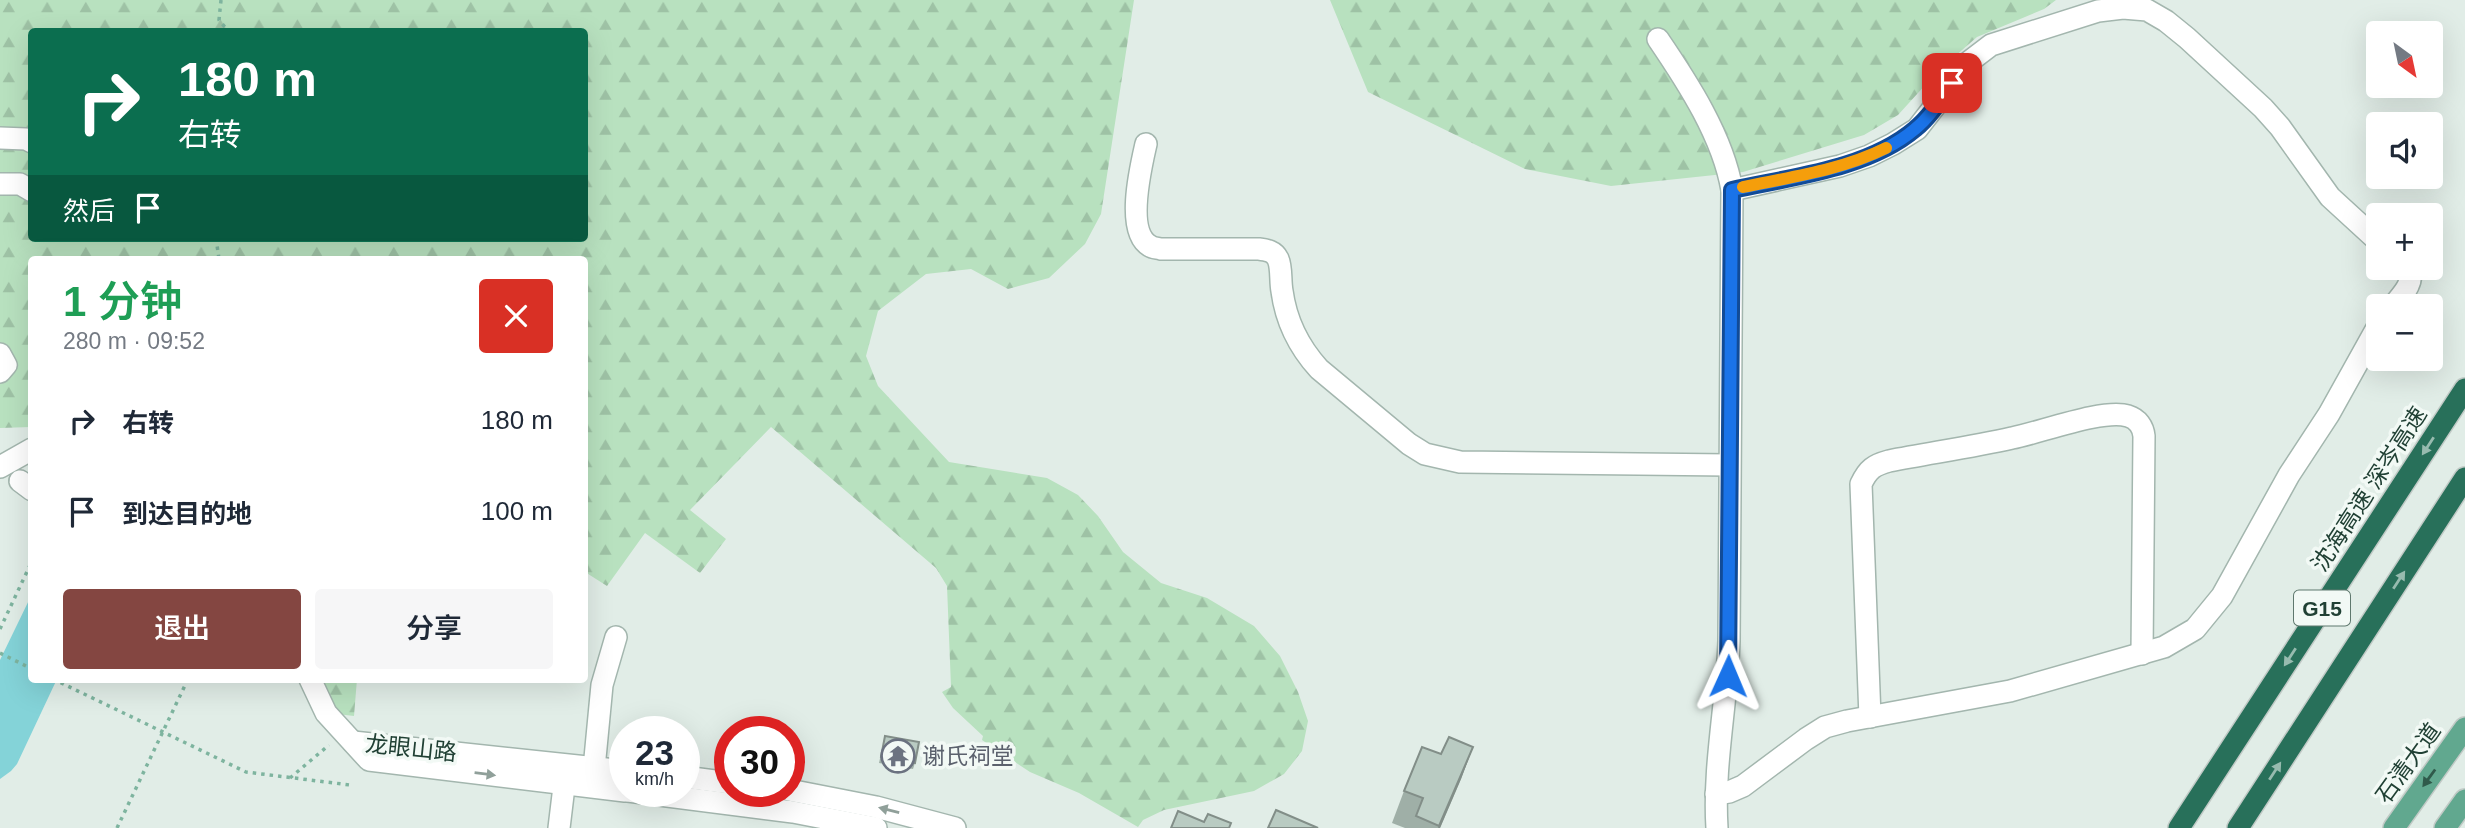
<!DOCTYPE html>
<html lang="zh">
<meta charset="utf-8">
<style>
:root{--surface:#fff;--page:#f6f6f7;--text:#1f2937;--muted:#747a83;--accent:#844641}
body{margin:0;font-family:Helvetica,"Noto Sans SC",sans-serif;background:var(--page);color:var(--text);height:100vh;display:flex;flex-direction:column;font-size:26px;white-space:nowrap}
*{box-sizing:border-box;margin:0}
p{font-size:23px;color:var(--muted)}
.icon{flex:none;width:38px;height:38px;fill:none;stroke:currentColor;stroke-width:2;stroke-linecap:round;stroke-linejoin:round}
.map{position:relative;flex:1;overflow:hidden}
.sheet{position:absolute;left:28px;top:256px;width:560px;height:427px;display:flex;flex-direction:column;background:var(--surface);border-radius:7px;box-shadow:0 7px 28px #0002}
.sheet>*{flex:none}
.banner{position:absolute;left:28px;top:28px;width:560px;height:214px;border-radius:7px;box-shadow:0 7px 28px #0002;background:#0b6e4f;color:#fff;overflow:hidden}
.needle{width:46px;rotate:147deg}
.fabs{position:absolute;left:2366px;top:21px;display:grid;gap:14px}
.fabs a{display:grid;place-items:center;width:77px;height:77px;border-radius:7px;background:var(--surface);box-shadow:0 7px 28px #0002;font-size:35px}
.speed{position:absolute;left:609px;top:716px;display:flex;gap:14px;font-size:35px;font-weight:700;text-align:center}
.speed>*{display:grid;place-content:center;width:91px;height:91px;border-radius:50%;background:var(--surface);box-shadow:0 7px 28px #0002;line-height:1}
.speed small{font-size:18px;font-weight:400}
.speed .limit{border:10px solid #d22;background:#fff;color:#111}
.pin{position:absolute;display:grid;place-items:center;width:60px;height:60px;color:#fff;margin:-30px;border-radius:14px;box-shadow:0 4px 10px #0006}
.me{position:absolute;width:77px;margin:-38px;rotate:1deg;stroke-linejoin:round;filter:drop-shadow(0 0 5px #0008)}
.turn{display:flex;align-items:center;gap:24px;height:147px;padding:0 35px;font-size:32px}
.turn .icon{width:91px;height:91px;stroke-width:2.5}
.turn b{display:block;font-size:49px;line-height:60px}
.then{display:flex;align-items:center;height:66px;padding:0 35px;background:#0003;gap:14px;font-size:26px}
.round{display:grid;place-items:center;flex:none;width:74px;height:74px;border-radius:7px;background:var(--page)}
.head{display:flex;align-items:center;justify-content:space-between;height:119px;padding:0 35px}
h1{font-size:42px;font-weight:600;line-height:52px;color:#1e9e55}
.primary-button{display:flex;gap:14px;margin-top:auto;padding:14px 35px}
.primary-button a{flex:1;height:80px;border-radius:7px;background:var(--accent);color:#fff;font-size:28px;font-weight:600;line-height:80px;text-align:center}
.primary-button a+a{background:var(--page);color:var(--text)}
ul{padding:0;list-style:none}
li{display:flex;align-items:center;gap:21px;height:91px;padding:0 35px}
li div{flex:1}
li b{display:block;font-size:26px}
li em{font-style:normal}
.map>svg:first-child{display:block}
.forest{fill:url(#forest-firs);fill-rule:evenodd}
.water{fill:#84d3d8}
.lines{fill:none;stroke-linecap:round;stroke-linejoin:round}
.minor-casing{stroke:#a3b6ae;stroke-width:24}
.major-casing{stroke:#c1cac6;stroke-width:24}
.highway-casing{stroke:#c1cac6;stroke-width:24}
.path{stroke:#7eb49f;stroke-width:3.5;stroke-dasharray:3.5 5;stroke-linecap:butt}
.minor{stroke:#fff;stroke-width:21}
.major{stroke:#61a88f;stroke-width:21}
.highway{stroke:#28705a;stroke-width:21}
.wall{fill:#9fafa7}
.shaded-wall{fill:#828e88}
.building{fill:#b9cbc2;stroke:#828e88;stroke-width:2}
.oneway{fill:#97bbaf}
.oneway2{fill:#90a09a}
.oneway3{fill:#305a4b}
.route-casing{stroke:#114b97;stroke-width:18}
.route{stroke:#1a73e8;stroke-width:12}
.slow{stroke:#f59e0b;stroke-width:12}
.labels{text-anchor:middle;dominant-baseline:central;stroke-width:7;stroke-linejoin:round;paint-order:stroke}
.shield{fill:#f2f9f5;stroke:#5f786e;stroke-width:2}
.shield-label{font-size:21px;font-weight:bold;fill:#204034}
.street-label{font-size:23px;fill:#204034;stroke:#f2f9f5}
.worship-label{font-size:23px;fill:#5b616d;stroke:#f2f9f5;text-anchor:start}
</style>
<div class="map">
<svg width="2465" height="828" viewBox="0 0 2465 828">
<defs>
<pattern id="forest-firs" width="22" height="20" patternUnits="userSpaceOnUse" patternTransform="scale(1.75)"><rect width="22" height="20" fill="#b8e1bf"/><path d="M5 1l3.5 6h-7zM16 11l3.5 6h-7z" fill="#9ec2a5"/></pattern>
</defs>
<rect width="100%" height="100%" fill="#e1ede7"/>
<!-- forest -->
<g class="forest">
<path d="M 0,0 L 1134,0 L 1101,214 L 1085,244 L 1049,278 L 1008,289 L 971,269 L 926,274 L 878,311 L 866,356 L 878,386 L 949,462 L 1047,478 L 1078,495 L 1098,516 L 1123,552 L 1161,583 L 1207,598 L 1254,626 L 1280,656 L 1298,692 L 1308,721 L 1302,751 L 1284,774 L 1254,791 L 1164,810 L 1143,820 L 1138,827 L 1079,793 L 1030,772 L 982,740 L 983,736 L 953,708 L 942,692 L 951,687 L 947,586 L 936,568 L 771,427 L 690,510 L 726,539 L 700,573 L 645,533 L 607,586 L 585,572 L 584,259 L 32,259 L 31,427 L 0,428 ZM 32,32 L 584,32 L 584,238 L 32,238 Z"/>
<polygon points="1330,0 2056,0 2044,9 1977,37 1938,71 1898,115 1864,135 1743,172 1611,186 1525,169 1368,92"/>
<polygon points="315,679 357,679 354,716 337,714"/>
</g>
<!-- water -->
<polygon class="water" points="31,596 32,679 57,679 17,764 11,771 0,779 0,660"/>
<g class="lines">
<defs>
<g id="minor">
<path d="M 1658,39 C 1688,83 1723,137 1732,190 L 1729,641 C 1727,703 1713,766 1717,828"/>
<polyline points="0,138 26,139 32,142"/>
<path d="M 1146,144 C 1141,166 1125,232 1150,246 C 1153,248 1157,248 1161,249 L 1259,249 C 1267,250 1274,251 1278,259 C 1282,268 1280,281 1282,291 C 1286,321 1299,347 1319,369 L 1409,444 L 1425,454 L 1460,462 L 1729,465"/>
<polyline points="0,184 20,184 32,191"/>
<polyline points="1732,190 1840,166 1869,156 1893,144 1917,129 1970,61 1991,45 2098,11 2123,8 2147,10 2166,21 2187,38 2263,108 2280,127 2330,197 2378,241"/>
<path d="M 2393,306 C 2402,295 2415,283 2409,268"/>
<polyline points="0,354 6,365 0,372"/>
<polyline points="0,467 32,449"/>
<polyline points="20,481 32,490"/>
<polyline points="310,679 326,713 369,760 625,791"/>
<path d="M 1870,717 L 1861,484 C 1868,469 1874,465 1889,461 C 1930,453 1972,447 2012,438 C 2039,433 2104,408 2128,416 C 2138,419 2143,427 2144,436 L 2142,654"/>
<polyline points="353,742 625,771"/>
<polyline points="684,777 730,783"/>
<polyline points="593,779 602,685 616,637"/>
<polyline points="789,790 876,807 955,828"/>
<polyline points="628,791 793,812 876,828"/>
<polyline points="1716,794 1729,792 1743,786 1806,739 1825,727 1847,721 2010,691 2164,647 2195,629 2222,596 2289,475 2329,414 2378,326"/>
<polyline points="559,828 566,770"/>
</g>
<g id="major">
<polyline points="2394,828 2465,728"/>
<polyline points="2445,828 2465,800"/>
</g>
<g id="highway">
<polyline points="2179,828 2465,389"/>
<polyline points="2238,828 2465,478"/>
</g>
</defs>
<!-- minor casing -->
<use href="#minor" class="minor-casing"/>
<!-- major casing -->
<use href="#major" class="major-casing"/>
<!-- highway casing -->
<use href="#highway" class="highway-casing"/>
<!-- path -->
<g class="path">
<polyline points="221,0 219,20 229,32"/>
<polyline points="216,238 219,259"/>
<polyline points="0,629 32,561"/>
<polyline points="0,653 32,669"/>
<polyline points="53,679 246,772 350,785"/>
<polyline points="290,778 329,745"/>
<polyline points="117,828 188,679"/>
</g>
<!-- minor -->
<use href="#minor" class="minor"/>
<!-- major -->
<use href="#major" class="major"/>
<!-- highway -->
<use href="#highway" class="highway"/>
</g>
<!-- wall -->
<g class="wall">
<polygon points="885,736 915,763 913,769 879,763"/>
<polygon points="1473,747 1461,779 1440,828 1405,828 1392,823 1404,791 1441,754"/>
</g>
<!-- shaded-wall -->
<polygon class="shaded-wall" points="1473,747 1461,779 1440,828 1438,828"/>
<!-- building -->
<g class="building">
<polygon points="885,736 919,742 915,763 881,757"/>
<polygon points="1449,737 1473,747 1439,826 1416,816 1423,798 1404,791 1422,747 1441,754"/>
<polygon points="1276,810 1318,828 1268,828"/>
<polygon points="1178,811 1204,822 1208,814 1231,823 1229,828 1171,828"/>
</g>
<!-- one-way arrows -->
<defs><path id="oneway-solid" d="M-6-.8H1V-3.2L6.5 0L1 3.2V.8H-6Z" transform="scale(1.75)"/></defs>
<g class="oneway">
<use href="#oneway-solid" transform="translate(2428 446) rotate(123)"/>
<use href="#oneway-solid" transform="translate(2399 580) rotate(-57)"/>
<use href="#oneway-solid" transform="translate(2290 657) rotate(123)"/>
<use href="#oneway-solid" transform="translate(2275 771) rotate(-57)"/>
</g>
<g class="oneway2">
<use href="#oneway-solid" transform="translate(485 774) rotate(7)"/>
<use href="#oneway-solid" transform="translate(889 810) rotate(-166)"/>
</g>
<use class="oneway3" href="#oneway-solid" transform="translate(2429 778) rotate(126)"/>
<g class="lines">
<defs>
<path id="route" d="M 1728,676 L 1732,190 C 1791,177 1868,169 1915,129 C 1930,117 1941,99 1952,83"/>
</defs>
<!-- route casing -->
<use href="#route" class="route-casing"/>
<!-- route -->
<use href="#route" class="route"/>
<!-- slow -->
<path class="slow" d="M 1743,187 C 1791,177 1842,170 1886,148"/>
</g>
<!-- icons -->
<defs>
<symbol id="temple-ring" viewBox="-11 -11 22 22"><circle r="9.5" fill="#f2f9f5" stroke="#6b7280" stroke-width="1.5"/><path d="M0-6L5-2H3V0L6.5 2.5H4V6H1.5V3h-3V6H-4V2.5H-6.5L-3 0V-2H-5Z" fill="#6b7280"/></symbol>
</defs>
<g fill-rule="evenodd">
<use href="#temple-ring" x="879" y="737" width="38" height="38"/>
</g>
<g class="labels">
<!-- shield labels -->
<rect class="shield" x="2294" y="590.5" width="56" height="35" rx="5"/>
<g class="shield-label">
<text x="2322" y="608">G15</text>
</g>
<!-- street labels -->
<g class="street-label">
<text transform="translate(2369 489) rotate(-57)">沈海高速 深岑高速</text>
<text transform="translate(411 748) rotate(6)">龙眼山路</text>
<text transform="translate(2408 763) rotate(-54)">石清大道</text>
</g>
<!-- worship labels -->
<g class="worship-label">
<text x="922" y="756">谢氏祠堂</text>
</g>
</g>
</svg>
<div class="fabs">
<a><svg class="needle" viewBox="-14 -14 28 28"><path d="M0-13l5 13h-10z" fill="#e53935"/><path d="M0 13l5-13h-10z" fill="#747a83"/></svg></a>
<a><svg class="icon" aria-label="sound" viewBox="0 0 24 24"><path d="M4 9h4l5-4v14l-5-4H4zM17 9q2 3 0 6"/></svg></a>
<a>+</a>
<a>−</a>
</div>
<div class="speed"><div>23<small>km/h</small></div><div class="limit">30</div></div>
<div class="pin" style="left:1952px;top:83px;background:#d93025"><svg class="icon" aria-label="arrive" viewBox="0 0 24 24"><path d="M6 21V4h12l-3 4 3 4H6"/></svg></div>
<svg class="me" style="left:1728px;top:676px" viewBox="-20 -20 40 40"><path d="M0-17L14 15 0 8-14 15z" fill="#1a73e8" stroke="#fff" stroke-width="4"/></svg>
<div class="banner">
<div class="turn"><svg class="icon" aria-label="right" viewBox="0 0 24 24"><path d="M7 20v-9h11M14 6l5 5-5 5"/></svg><div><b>180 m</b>右转</div></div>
<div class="then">然后<svg class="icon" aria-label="arrive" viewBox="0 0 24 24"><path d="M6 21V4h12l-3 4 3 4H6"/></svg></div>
</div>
<section class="sheet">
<div class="head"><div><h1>1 分钟</h1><p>280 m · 09:52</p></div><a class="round" style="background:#d93025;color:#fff"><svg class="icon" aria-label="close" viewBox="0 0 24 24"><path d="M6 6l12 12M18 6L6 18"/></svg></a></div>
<ul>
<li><svg class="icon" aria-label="right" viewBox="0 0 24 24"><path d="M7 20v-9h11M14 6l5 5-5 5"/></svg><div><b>右转</b></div><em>180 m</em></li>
<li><svg class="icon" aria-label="arrive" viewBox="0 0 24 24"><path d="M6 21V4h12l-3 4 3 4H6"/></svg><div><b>到达目的地</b></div><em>100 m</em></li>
</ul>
<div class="primary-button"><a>退出</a><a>分享</a></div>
</section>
</div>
